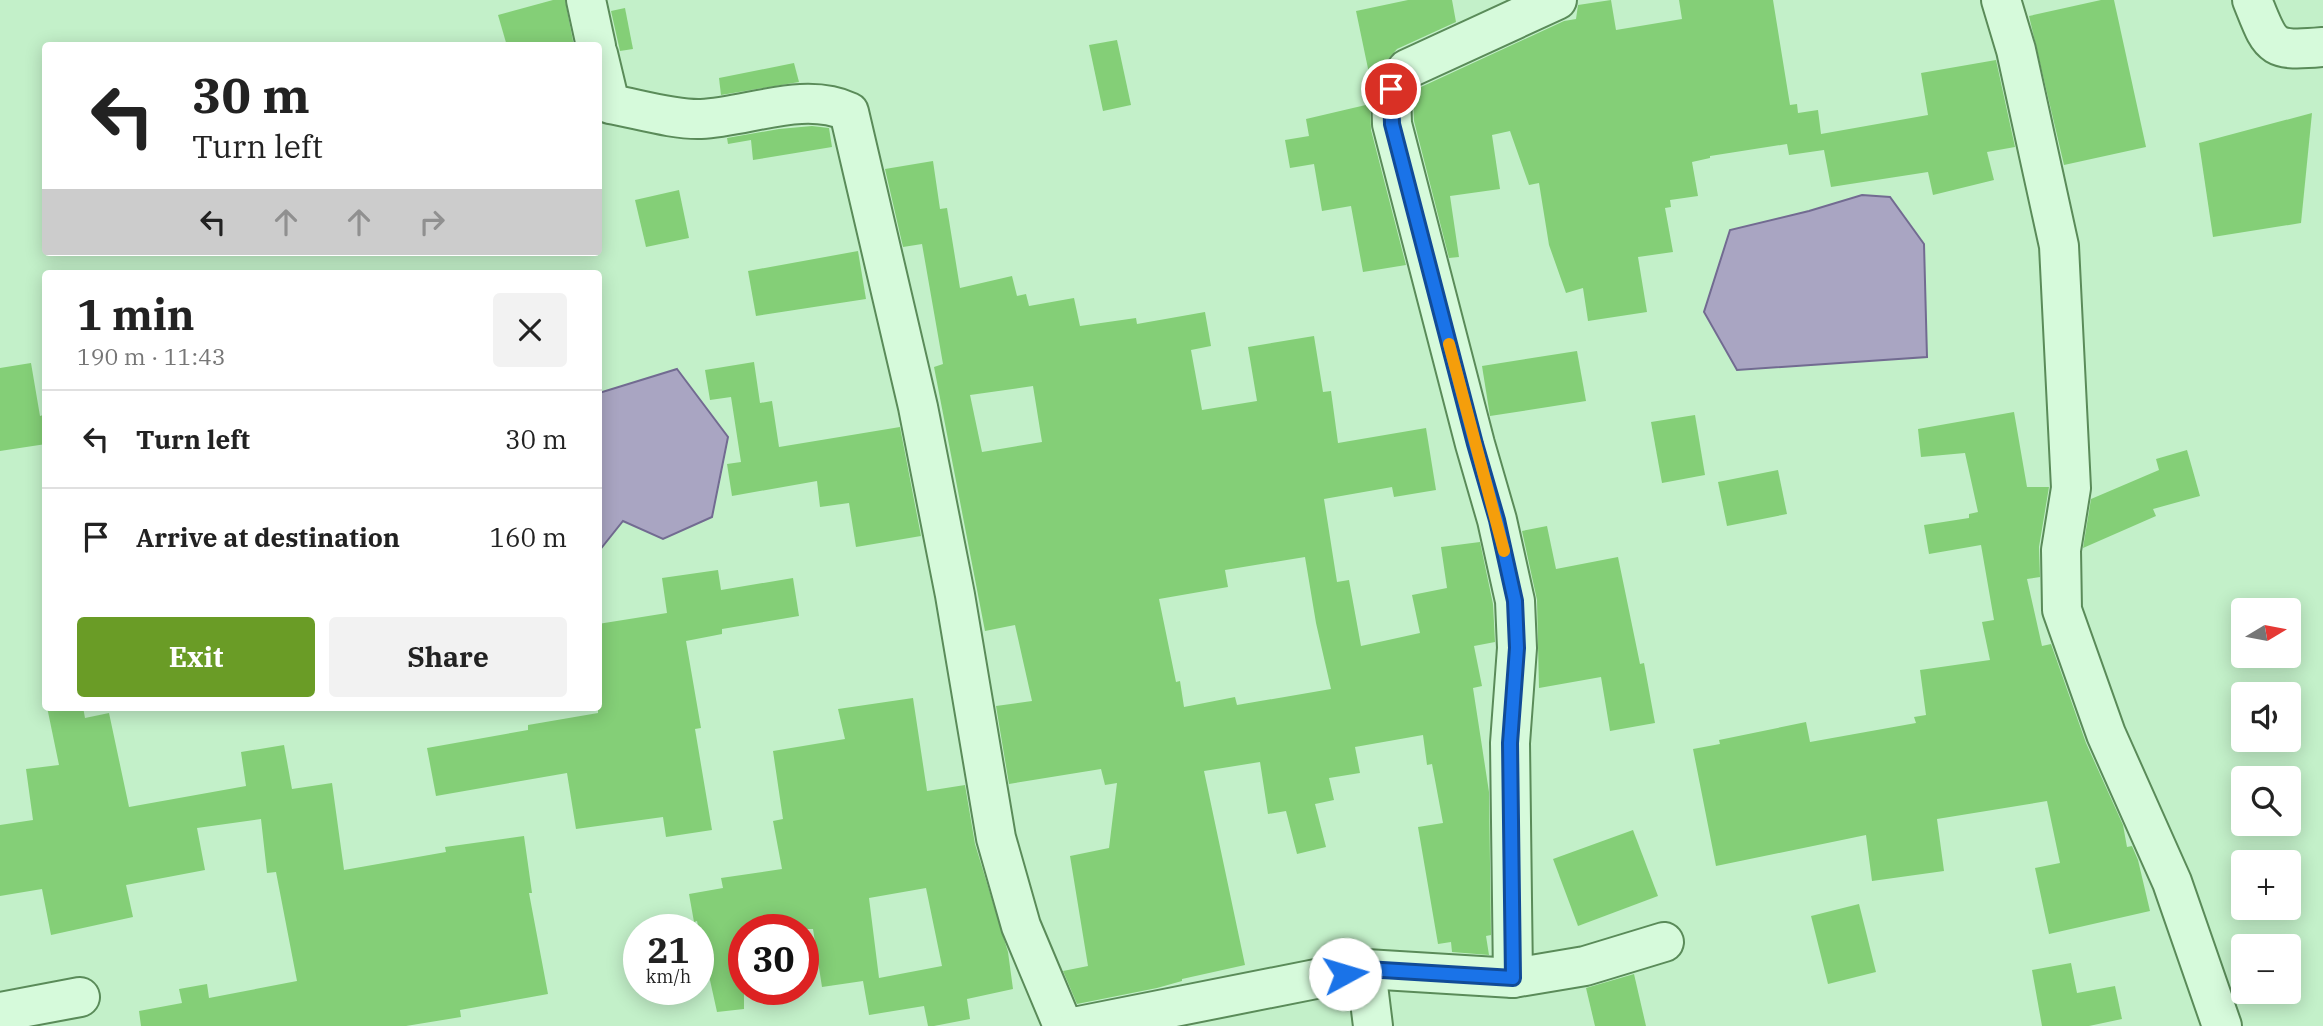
<!DOCTYPE html>
<meta charset="utf-8">
<style>
:root{--surface:#fff;--page:#f2f2f2;--text:#222;--muted:#767676;--line:#e0e0e0;--accent:#6a9c26}
body{margin:0;font-family:"IBM Plex Serif",serif;background:var(--page);color:var(--text);height:100vh;display:flex;flex-direction:column;font-size:26px;white-space:nowrap}
*{box-sizing:border-box;margin:0}
p{font-size:23px;color:var(--muted)}
.icon{flex:none;width:38px;height:38px;fill:none;stroke:currentColor;stroke-width:2;stroke-linecap:round;stroke-linejoin:round}
.map{position:relative;flex:1;overflow:hidden}
.sheet{position:absolute;left:42px;top:270px;width:560px;height:441px;display:flex;flex-direction:column;background:var(--surface);border-radius:7px;box-shadow:0 4px 18px #0003}
.sheet>*{flex:none}
.banner{position:absolute;left:42px;top:42px;width:560px;height:214px;border-radius:7px;box-shadow:0 4px 18px #0003;background:#fff;color:var(--text);overflow:hidden}
.needle{width:46px;rotate:80deg}
.controls{position:absolute;left:2231px;top:598px;display:grid;gap:14px}
.controls a{display:grid;place-items:center;width:70px;height:70px;border-radius:7px;background:var(--surface);box-shadow:0 4px 18px #0003;font-size:35px}
.speed{position:absolute;left:623px;top:914px;display:flex;gap:14px;font-size:35px;font-weight:700;text-align:center}
.speed>*{display:grid;place-content:center;width:91px;height:91px;border-radius:50%;background:var(--surface);box-shadow:0 4px 18px #0003;line-height:1}
.speed small{font-size:18px;font-weight:400}
.speed .limit{border:10px solid #d22;background:#fff;color:#111}
.pin{position:absolute;display:grid;place-items:center;width:60px;height:60px;color:#fff;margin:-30px;border:4px solid #fff;border-radius:50%;box-shadow:0 2px 7px #0007}
.me{position:absolute;width:77px;margin:-38px;rotate:84deg;stroke-linejoin:round;filter:drop-shadow(0 0 5px #0008)}
.turn{display:flex;align-items:center;gap:24px;height:147px;padding:0 35px;font-size:32px}
.turn .icon{width:91px;height:91px;stroke-width:2.5}
.turn b{display:block;font-size:49px;line-height:60px}
.lanes{display:flex;align-items:center;height:66px;padding:0 35px;background:#0003;justify-content:center;gap:35px;direction:ltr}
.lanes .off{opacity:.35}
.round{display:grid;place-items:center;flex:none;width:74px;height:74px;border-radius:7px;background:var(--page)}
.summary{display:flex;align-items:center;justify-content:space-between;height:119px;padding:0 35px}
h1{font-size:42px;font-weight:700;line-height:52px}
.action{display:flex;gap:14px;margin-top:auto;padding:14px 35px}
.action a{flex:1;height:80px;border-radius:7px;background:var(--accent);color:#fff;font-size:28px;font-weight:700;line-height:80px;text-align:center}
.action a+a{background:var(--page);color:var(--text)}
ul{padding:0;list-style:none}
li{display:flex;align-items:center;gap:21px;height:98px;padding:0 35px;border-top:2px solid var(--line)}
li div{flex:1}
li b{display:block;font-size:26px}
li em{font-style:normal}
.map>svg:first-child{display:block}
.water{fill:#a9a5c2;stroke:#726b91;stroke-width:2}
.building{fill:#84cf77;fill-rule:evenodd}
.lines{fill:none;stroke-linecap:round;stroke-linejoin:round}
.minor-casing{stroke:#5a8b59;stroke-width:42}
.minor{stroke:#d6fadb;stroke-width:38}
.route-casing{stroke:#114b97;stroke-width:18}
.route{stroke:#1a73e8;stroke-width:12}
.slow{stroke:#f59e0b;stroke-width:12}
</style>
<div class="map">
<svg width="2323" height="1026" viewBox="0 0 2323 1026">
<rect width="100%" height="100%" fill="#c3f0c9"/>
<!-- water -->
<g class="water">
<polygon points="1862,195 1890,197 1924,244 1927,357 1737,370 1704,312 1730,230 1809,211"/>
<polygon points="677,369 728,437 712,517 663,539 623,521 599,551 599,393"/>
</g>
<!-- building -->
<g class="building">
<polygon points="553,0 565,0 574,46 507,46 498,15"/>
<polygon points="1408,0 1452,0 1456,22 1397,49 1374,75 1371,83 1356,11"/>
<polygon points="1611,0 1616,30 1682,19 1679,0 1773,0 1790,105 1797,104 1798,113 1818,110 1821,134 1928,115 1921,73 1996,60 2015,147 1987,152 1994,180 1933,195 1928,172 1831,187 1824,150 1789,155 1787,144 1710,156 1710,158 1692,162 1698,196 1670,200 1671,207 1665,208 1673,252 1638,257 1647,312 1588,321 1583,288 1566,293 1549,245 1539,183 1529,185 1510,131 1492,135 1500,189 1450,196 1459,257 1449,258 1414,121 1413,96 1421,87 1564,21 1576,19 1578,5"/>
<polygon points="2101,0 2114,0 2146,147 2064,165 2029,16"/>
<polygon points="625,8 633,49 620,51 611,11"/>
<polygon points="1117,40 1131,105 1103,111 1089,45"/>
<polygon points="794,63 799,82 721,95 719,78"/>
<polygon points="1370,104 1371,130 1406,265 1363,272 1351,206 1322,211 1314,164 1290,168 1285,140 1309,136 1306,119"/>
<polygon points="2312,113 2301,223 2213,237 2199,143"/>
<polygon points="812,126 829,128 832,147 753,160 751,140 728,144 727,138 779,129"/>
<path d="M 933,161 L 940,209 L 947,208 L 960,288 L 1012,276 L 1017,296 L 1026,294 L 1029,306 L 1074,298 L 1080,326 L 1136,318 L 1137,324 L 1205,312 L 1211,346 L 1191,350 L 1202,410 L 1257,401 L 1248,347 L 1314,336 L 1323,392 L 1331,391 L 1338,443 L 1426,428 L 1436,490 L 1394,497 L 1392,487 L 1324,499 L 1337,582 L 1349,580 L 1361,646 L 1420,633 L 1412,595 L 1447,588 L 1441,547 L 1480,542 L 1493,604 L 1495,642 L 1474,646 L 1482,686 L 1473,688 L 1489,792 L 1491,935 L 1486,936 L 1489,955 L 1452,952 L 1451,942 L 1438,944 L 1418,827 L 1443,823 L 1432,764 L 1427,765 L 1423,735 L 1355,747 L 1360,773 L 1329,778 L 1334,800 L 1315,804 L 1326,847 L 1297,854 L 1286,811 L 1268,814 L 1260,762 L 1204,771 L 1245,965 L 1182,979 L 1182,981 L 1157,988 L 1077,1004 L 1063,971 L 1088,966 L 1070,856 L 1109,848 L 1117,783 L 1105,785 L 1101,769 L 1009,784 L 996,706 L 1032,701 L 1015,625 L 985,631 L 934,367 L 943,364 L 922,244 L 903,247 L 885,169 ZM 1033,386 L 1042,442 L 982,452 L 970,395 ZM 1305,557 L 1316,623 L 1331,689 L 1237,705 L 1235,697 L 1184,707 L 1180,681 L 1176,682 L 1159,599 L 1228,587 L 1225,570 Z"/>
<polygon points="679,190 689,238 646,247 635,200"/>
<polygon points="858,251 866,299 756,316 748,271"/>
<polygon points="1577,351 1586,401 1490,416 1482,366"/>
<polygon points="754,362 760,403 772,401 779,447 900,427 921,536 856,547 849,503 820,507 817,481 732,496 727,464 741,462 731,397 710,400 705,370"/>
<polygon points="31,363 40,416 46,414 46,444 0,451 0,368"/>
<polygon points="2014,412 2027,487 2049,487 2039,547 2040,577 2027,579 2042,646 2051,644 2086,743 2123,825 2127,847 2132,846 2138,860 2150,911 2049,934 2035,868 2060,863 2047,801 1937,819 1944,871 1872,881 1866,835 1716,866 1693,749 1720,744 1719,740 1806,722 1810,742 1916,723 1914,717 1926,715 1920,670 1990,660 1982,622 1994,620 1981,545 1929,554 1924,525 1969,518 1969,514 1978,512 1965,453 1921,457 1918,429"/>
<polygon points="1695,415 1705,475 1662,483 1651,422"/>
<polygon points="2187,450 2200,496 2153,509 2156,516 2083,548 2091,499 2159,470 2156,459"/>
<polygon points="1778,470 1787,514 1727,526 1718,482"/>
<polygon points="1547,526 1556,569 1618,557 1640,664 1644,663 1655,723 1610,731 1601,677 1539,688 1537,600 1522,531"/>
<polygon points="718,570 721,590 793,578 799,616 722,629 722,634 686,641 701,728 695,729 712,830 666,837 663,817 576,829 567,773 436,796 427,748 528,730 528,725 598,713 598,624 667,613 662,578"/>
<path d="M 913,698 L 927,791 L 965,785 L 975,844 L 1008,952 L 1013,989 L 967,999 L 970,1019 L 934,1026 L 928,1026 L 924,1006 L 869,1015 L 863,981 L 822,987 L 813,929 L 744,929 L 744,1009 L 717,1012 L 697,921 L 694,922 L 689,894 L 723,888 L 721,878 L 782,869 L 773,821 L 783,819 L 773,751 L 845,739 L 838,709 ZM 926,888 L 942,966 L 879,978 L 869,898 Z"/>
<polygon points="47,707 83,707 85,718 109,713 129,807 246,786 241,752 284,745 292,789 332,783 344,870 446,852 445,847 524,836 532,893 529,893 548,994 460,1010 461,1017 406,1026 141,1026 139,1011 182,1003 179,989 207,984 209,998 297,981 276,872 267,873 261,819 197,828 205,870 126,885 133,917 51,935 42,889 0,896 0,825 33,820 26,769 59,765"/>
<polygon points="1633,830 1658,896 1578,926 1553,859"/>
<polygon points="1859,904 1876,972 1828,984 1811,916"/>
<polygon points="2071,963 2077,993 2115,986 2122,1019 2089,1026 2042,1026 2032,970"/>
<polygon points="1634,974 1646,1026 1595,1026 1586,988"/>
</g>
<g class="lines">
<defs>
<g id="minor">
<polyline points="586,0 596,46"/>
<polyline points="2001,0 2016,50 2059,246 2071,488 2061,550 2062,610 2106,734 2172,882 2222,1026"/>
<path d="M 2252,0 C 2271,47 2269,52 2323,47"/>
<path d="M 598,54 L 610,104 C 638,109 674,120 701,119 C 748,117 804,91 849,112 L 918,407 L 955,595 L 996,838 L 1021,926 L 1063,1026"/>
<polyline points="1366,969 1513,978 1510,743 1517,648 1515,601 1497,520 1475,444 1392,124 1391,89 1407,69 1557,0"/>
<polyline points="1513,978 1585,966 1664,942"/>
<polyline points="0,1012 80,997"/>
<polyline points="1079,1026 1366,969 1373,1026"/>
</g>
</defs>
<!-- minor casing -->
<use href="#minor" class="minor-casing"/>
<!-- minor -->
<use href="#minor" class="minor"/>
</g>
<g class="lines">
<defs>
<polyline id="route" points="1345,974 1366,969 1513,978 1510,743 1517,648 1515,601 1497,520 1475,444 1392,124 1391,89"/>
</defs>
<!-- route casing -->
<use href="#route" class="route-casing"/>
<!-- route -->
<use href="#route" class="route"/>
<!-- slow -->
<polyline class="slow" points="1449,344 1504,551"/>
</g>
</svg>
<div class="controls">
<a><svg class="needle" viewBox="-14 -14 28 28"><path d="M0-13l5 13h-10z" fill="#e53935"/><path d="M0 13l5-13h-10z" fill="#767676"/></svg></a>
<a><svg class="icon" aria-label="sound" viewBox="0 0 24 24"><path d="M4 9h4l5-4v14l-5-4H4zM17 9q2 3 0 6"/></svg></a>
<a><svg class="icon" aria-label="search" viewBox="0 0 24 24"><circle cx="10" cy="10" r="6"/><path d="M15 15l6 6"/></svg></a>
<a>+</a>
<a>−</a>
</div>
<div class="speed"><div>21<small>km/h</small></div><div class="limit">30</div></div>
<div class="pin" style="left:1391px;top:89px;background:#d93025"><svg class="icon" aria-label="arrive" viewBox="0 0 24 24"><path d="M6 21V4h12l-3 4 3 4H6"/></svg></div>
<svg class="me" style="left:1345px;top:974px" viewBox="-20 -20 40 40"><circle r="19" fill="#fff"/><path d="M0-13L10 11 0 6-10 11z" fill="#1a73e8"/></svg>
<div class="banner">
<div class="turn"><svg class="icon" aria-label="left" viewBox="0 0 24 24"><path d="M17 20v-9H6M10 6l-5 5 5 5"/></svg><div><b>30 m</b>Turn left</div></div>
<div class="lanes"><svg class="icon" aria-label="left" viewBox="0 0 24 24"><path d="M17 20v-9H6M10 6l-5 5 5 5"/></svg><svg class="icon off" aria-label="ahead" viewBox="0 0 24 24"><path d="M12 20V5M6 11l6-6 6 6"/></svg><svg class="icon off" aria-label="ahead" viewBox="0 0 24 24"><path d="M12 20V5M6 11l6-6 6 6"/></svg><svg class="icon off" aria-label="right" viewBox="0 0 24 24"><path d="M7 20v-9h11M14 6l5 5-5 5"/></svg></div>
</div>
<section class="sheet">
<div class="summary"><div><h1>1 min</h1><p>190 m · 11:43</p></div><a class="round"><svg class="icon" aria-label="close" viewBox="0 0 24 24"><path d="M6 6l12 12M18 6L6 18"/></svg></a></div>
<ul>
<li><svg class="icon" aria-label="left" viewBox="0 0 24 24"><path d="M17 20v-9H6M10 6l-5 5 5 5"/></svg><div><b>Turn left</b></div><em>30 m</em></li>
<li><svg class="icon" aria-label="arrive" viewBox="0 0 24 24"><path d="M6 21V4h12l-3 4 3 4H6"/></svg><div><b>Arrive at destination</b></div><em>160 m</em></li>
</ul>
<div class="action"><a>Exit</a><a>Share</a></div>
</section>
</div>
